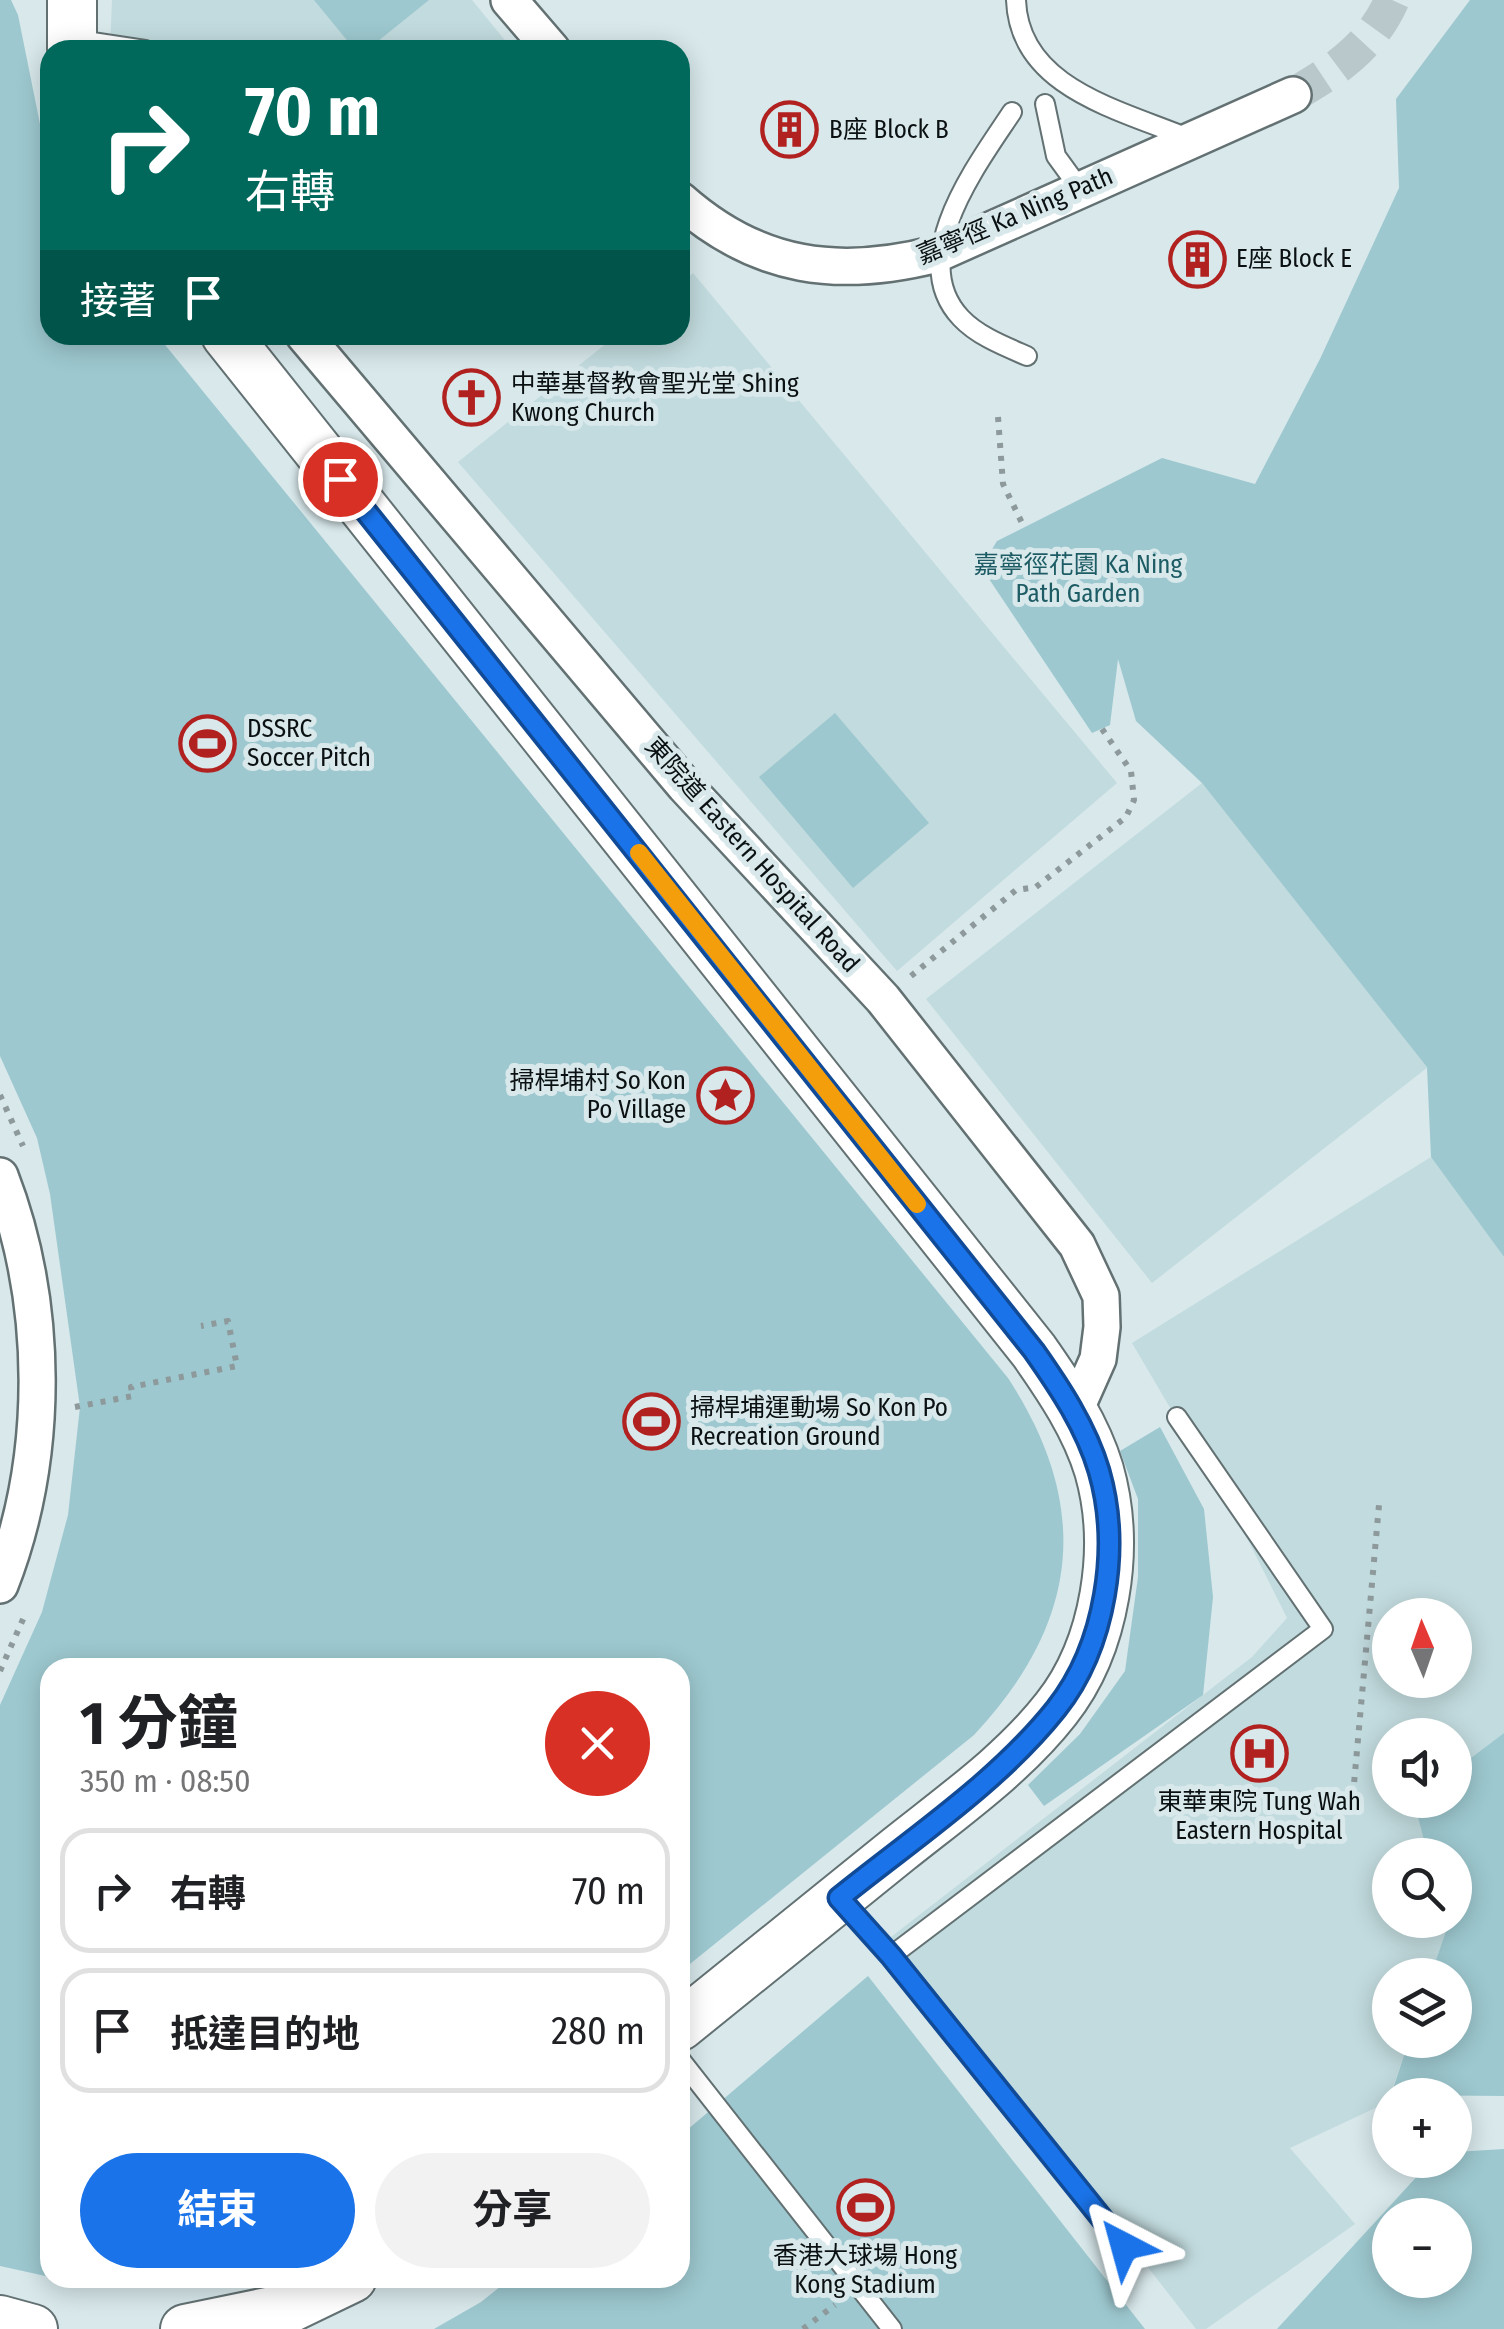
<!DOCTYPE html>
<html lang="zh-TW">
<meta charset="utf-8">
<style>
:root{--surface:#fff;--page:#f2f2f2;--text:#202124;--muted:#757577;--line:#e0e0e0;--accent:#1a73e8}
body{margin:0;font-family:"Fira Sans Condensed","Noto Sans TC",sans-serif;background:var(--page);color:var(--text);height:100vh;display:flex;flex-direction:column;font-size:38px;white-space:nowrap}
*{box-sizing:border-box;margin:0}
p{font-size:32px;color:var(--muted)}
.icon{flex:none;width:55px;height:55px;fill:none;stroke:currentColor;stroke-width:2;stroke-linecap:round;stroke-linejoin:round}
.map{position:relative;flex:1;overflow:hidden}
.side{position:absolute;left:40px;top:1658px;width:650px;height:630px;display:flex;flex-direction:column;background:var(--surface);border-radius:30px;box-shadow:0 5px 25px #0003}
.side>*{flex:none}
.banner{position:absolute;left:40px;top:40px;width:650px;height:305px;border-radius:30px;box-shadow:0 5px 25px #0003;background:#00695c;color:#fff;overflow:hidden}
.needle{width:65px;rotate:358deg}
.buttons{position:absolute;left:1372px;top:1598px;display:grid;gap:20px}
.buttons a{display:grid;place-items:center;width:100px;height:100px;border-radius:50%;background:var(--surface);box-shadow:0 5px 25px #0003;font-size:50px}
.pin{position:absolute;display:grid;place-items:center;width:85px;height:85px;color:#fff;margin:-42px;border:5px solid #fff;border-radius:50%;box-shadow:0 2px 10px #0007}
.me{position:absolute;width:110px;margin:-55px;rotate:321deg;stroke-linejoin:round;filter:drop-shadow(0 0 8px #0008)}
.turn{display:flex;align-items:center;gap:35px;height:210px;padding:0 40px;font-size:45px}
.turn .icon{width:130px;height:130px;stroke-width:2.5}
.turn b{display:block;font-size:70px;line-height:85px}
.then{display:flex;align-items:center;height:95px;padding:0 40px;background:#0003;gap:20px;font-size:38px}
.round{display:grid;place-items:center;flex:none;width:105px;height:105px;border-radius:52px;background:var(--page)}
.head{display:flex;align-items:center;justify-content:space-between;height:170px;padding:0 40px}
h1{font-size:60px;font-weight:700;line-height:75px}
.cta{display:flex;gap:20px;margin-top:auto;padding:20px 40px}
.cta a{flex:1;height:115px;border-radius:60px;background:var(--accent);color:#fff;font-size:40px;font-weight:700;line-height:115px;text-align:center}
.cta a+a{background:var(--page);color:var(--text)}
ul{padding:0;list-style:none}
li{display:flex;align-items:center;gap:30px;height:125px;margin:0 20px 15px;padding:0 20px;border:5px solid var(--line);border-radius:30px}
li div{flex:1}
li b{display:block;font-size:38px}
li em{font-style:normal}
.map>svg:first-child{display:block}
.built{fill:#c2dbde;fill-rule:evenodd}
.green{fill:#9dc8cf;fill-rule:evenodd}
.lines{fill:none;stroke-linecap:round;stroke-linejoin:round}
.street-tunnel{stroke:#b9c8ca;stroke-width:35;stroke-dasharray:35 18;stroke-linecap:butt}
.lane-casing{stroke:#637173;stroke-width:22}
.street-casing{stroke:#637173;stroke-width:40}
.secondary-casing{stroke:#637173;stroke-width:52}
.path{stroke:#8d999b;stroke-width:6;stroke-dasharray:5 8;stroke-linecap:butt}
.lane{stroke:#fff;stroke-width:18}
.street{stroke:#fff;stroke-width:35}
.secondary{stroke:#fff;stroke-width:48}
.route-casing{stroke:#114b97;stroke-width:25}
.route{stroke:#1a73e8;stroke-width:18}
.slow{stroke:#f59e0b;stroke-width:18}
.labels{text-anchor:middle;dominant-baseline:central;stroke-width:10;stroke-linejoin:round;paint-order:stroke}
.poi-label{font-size:25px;fill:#0b1112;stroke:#d8e8eb;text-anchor:start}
.street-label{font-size:25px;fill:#0b1112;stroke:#d8e8eb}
.park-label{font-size:25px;fill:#1d5c64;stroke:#d8e8eb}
</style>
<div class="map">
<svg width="1504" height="2329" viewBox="0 0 1504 2329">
<rect width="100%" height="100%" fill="#d8e8eb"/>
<!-- built -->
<g class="built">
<polygon points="112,0 472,0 508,44 501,50 110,50"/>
<polygon points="693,273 1117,783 897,971 458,462 617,335 680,335 680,284"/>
<polygon points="1202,783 1428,1067 1152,1283 926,999"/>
<path d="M 1431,1157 L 1504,1257 L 1504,1733 L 1455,1770 L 1455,1735 L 1390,1735 L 1390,1800 L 1416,1800 L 1428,1855 L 1390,1855 L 1390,1920 L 1445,1920 L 1447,1928 L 1431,1975 L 1390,1975 L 1390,2040 L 1409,2040 L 1388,2102 L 1290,2148 L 1355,2224 L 1206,2329 L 1196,2329 L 891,1937 L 1252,1657 L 1287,1618 L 1249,1542 L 1132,1343 ZM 1390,1615 L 1455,1615 L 1455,1680 L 1390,1680 Z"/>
</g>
<!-- green -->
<g class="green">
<path d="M 0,0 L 11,0 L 18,15 L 41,129 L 50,148 L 50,335 L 157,335 L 1008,1378 C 1093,1508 1079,1623 974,1735 L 680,1972 L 680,1668 L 50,1668 L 50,2277 L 0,2266 L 0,1705 L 42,1612 L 68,1515 L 80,1407 L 50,1194 L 37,1138 L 0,1056 Z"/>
<polygon points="314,0 429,0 367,50 355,50"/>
<polygon points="1470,0 1504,0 1504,1257 1431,1157 1427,1067 1202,783 1136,721 1118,659 1110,725 1092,733 981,567 997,541 1162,458 1255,484 1320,359 1399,188 1396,99"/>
<polygon points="835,713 929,823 853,888 759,777"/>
<polygon points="1160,1427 1204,1509 1213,1597 1203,1695 1044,1806 1028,1785 1080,1734 1125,1671 1138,1577 1138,1499 1120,1451"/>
<polygon points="1504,1733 1504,2096 1391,2095 1409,2040 1455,2040 1455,1975 1431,1975 1447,1928 1445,1920 1455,1920 1455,1855 1428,1855 1414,1802 1455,1800 1455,1770"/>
<polygon points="868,1976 1145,2329 434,2329 481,2302 511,2278 680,2278 680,2136"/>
<path d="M 1504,2149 L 1504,2329 L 1277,2329 L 1432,2160 L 1455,2160 L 1455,2152 ZM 1390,2215 L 1455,2215 L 1455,2280 L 1390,2280 Z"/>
</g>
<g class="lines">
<!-- street-tunnel -->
<path class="street-tunnel" d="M 1293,95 C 1336,70 1371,47 1392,0"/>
<defs>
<g id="lane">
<path d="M 1016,0 C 1019,89 1122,110 1190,139"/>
<polyline points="72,39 145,50"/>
<polyline points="1045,104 1056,156 1080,189"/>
<path d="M 1012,112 C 977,165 905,259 961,318 C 978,336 1004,346 1027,356"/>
<polyline points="839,1898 891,1956 1124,2247"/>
<polyline points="891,1956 1323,1629 1177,1417"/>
<polyline points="680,2059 892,2329"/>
</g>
<g id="street">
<polyline points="509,0 552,50"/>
<path d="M 680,200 C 758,269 839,279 937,254 L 1293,95"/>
<polyline points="304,335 685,786 883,999 1077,1245 1101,1296 1102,1327 1098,1359 1074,1413"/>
<path d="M 0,1176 C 49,1303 50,1457 0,1585"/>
</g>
<g id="secondary">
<polyline points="72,0 72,50"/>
<path d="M 226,335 L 1034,1351 C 1060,1388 1086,1427 1099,1470 C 1121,1547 1106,1646 1056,1709 C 1013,1764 953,1806 898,1850 C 826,1909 753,1967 680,2026"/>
<polyline points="0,2320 33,2329"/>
<polyline points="185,2329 292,2307 352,2278"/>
</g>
</defs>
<!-- lane casing -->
<use href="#lane" class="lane-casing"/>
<!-- street casing -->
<use href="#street" class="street-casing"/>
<!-- secondary casing -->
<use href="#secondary" class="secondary-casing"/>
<!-- path -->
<g class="path">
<polyline points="998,417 1003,484 1024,527"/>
<polyline points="911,976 1016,890 1036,887 1126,817 1134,800 1131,771 1102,729"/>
<polyline points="0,1095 23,1146"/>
<polyline points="75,1407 133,1396 131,1387 237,1366 228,1321 201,1326"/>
<polyline points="0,1671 24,1617"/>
<polyline points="1353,1795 1379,1505"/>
<polyline points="803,2329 835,2305"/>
</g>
<!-- lane -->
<use href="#lane" class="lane"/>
<!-- street -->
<use href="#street" class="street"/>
<!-- secondary -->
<use href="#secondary" class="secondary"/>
</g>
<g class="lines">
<defs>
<path id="route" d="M 340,479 L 1034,1351 C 1060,1388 1086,1427 1099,1471 C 1121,1547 1106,1646 1056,1709 C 997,1783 912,1839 839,1898 L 891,1956 L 1124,2246"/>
</defs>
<!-- route casing -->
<use href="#route" class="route-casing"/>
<!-- route -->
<use href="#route" class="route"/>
<!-- slow -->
<polyline class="slow" points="639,853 917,1204"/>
</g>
<!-- icons -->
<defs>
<symbol id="building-ring" viewBox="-11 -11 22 22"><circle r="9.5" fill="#d8e8eb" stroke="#b1211f" stroke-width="1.5"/><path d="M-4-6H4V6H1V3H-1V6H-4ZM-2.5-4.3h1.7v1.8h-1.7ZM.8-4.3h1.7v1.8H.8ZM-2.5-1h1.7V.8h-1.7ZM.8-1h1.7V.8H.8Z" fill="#b1211f"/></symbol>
<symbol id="church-ring" viewBox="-11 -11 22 22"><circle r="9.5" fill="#d8e8eb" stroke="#b1211f" stroke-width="1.5"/><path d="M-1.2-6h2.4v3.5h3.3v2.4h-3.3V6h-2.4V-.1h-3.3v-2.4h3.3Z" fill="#b1211f"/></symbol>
<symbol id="stadium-ring" viewBox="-11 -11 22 22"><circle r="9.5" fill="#d8e8eb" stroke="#b1211f" stroke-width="1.5"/><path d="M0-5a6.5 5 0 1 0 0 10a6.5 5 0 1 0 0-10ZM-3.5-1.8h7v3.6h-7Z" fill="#b1211f"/></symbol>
<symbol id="sight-ring" viewBox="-11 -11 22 22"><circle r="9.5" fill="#d8e8eb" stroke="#b1211f" stroke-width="1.5"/><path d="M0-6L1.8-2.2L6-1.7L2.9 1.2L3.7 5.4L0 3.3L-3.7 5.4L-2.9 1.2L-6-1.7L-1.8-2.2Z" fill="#b1211f"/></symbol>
<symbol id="hospital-ring" viewBox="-11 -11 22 22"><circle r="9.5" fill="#d8e8eb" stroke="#b1211f" stroke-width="1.5"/><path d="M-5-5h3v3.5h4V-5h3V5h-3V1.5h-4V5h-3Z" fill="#b1211f"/></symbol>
</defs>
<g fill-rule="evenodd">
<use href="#building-ring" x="758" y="98" width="63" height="63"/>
<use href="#building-ring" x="1166" y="228" width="63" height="63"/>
<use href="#church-ring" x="440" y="366" width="63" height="63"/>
<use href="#stadium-ring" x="176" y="712" width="63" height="63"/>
<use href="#sight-ring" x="694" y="1064" width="63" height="63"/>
<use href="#stadium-ring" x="620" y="1390" width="63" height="63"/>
<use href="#hospital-ring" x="1228" y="1722" width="63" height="63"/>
<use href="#stadium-ring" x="834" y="2176" width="63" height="63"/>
</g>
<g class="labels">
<!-- poi labels -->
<g class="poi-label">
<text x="829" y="130">B座 Block B</text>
<text x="1236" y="259">E座 Block E</text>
<text x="511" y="384">中華基督教會聖光堂 Shing<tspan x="511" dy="29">Kwong Church</tspan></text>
<text x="247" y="729">DSSRC<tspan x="247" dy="29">Soccer Pitch</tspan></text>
<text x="686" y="1081" text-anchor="end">掃桿埔村 So Kon<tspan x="686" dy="29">Po Village</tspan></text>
<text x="690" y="1408">掃桿埔運動場 So Kon Po<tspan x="690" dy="29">Recreation Ground</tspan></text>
<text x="1259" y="1802" text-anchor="middle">東華東院 Tung Wah<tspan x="1259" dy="29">Eastern Hospital</tspan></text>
<text x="865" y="2256" text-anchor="middle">香港大球場 Hong<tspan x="865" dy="29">Kong Stadium</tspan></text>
</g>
<!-- street labels -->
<g class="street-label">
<text transform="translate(1015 216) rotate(-23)">嘉寧徑 Ka Ning Path</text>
<text transform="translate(752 855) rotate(48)">東院道 Eastern Hospital Road</text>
</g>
<!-- park labels -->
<g class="park-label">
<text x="1078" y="565">嘉寧徑花園 Ka Ning<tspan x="1078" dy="29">Path Garden</tspan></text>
</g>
</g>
</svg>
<div class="buttons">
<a><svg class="needle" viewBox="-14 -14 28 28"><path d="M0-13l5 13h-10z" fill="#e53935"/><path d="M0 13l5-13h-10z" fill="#757577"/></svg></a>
<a><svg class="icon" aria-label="sound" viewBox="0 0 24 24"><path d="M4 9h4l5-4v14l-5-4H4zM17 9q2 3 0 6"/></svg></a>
<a><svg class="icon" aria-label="search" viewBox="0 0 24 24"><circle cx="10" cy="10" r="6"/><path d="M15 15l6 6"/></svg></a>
<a><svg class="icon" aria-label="layers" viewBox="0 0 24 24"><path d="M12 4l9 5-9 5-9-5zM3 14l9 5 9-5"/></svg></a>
<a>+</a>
<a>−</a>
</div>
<div class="pin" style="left:340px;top:479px;background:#d93025"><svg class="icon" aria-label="arrive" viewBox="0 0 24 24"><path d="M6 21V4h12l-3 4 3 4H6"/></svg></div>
<svg class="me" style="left:1124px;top:2246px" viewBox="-20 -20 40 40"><path d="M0-17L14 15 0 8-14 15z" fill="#1a73e8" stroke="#fff" stroke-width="4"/></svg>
<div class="banner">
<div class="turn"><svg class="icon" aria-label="right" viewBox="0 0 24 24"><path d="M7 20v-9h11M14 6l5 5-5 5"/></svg><div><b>70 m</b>右轉</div></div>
<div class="then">接著<svg class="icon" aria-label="arrive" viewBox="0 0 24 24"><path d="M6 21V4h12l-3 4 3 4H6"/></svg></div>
</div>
<section class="side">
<div class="head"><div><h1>1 分鐘</h1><p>350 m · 08:50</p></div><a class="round" style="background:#d93025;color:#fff"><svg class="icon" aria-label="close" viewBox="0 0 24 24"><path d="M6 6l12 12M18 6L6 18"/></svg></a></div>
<ul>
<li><svg class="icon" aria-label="right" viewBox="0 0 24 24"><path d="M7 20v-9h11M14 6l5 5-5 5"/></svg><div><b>右轉</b></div><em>70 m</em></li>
<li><svg class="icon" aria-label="arrive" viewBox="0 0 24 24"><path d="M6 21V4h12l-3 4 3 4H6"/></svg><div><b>抵達目的地</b></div><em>280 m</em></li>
</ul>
<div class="cta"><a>結束</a><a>分享</a></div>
</section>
</div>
